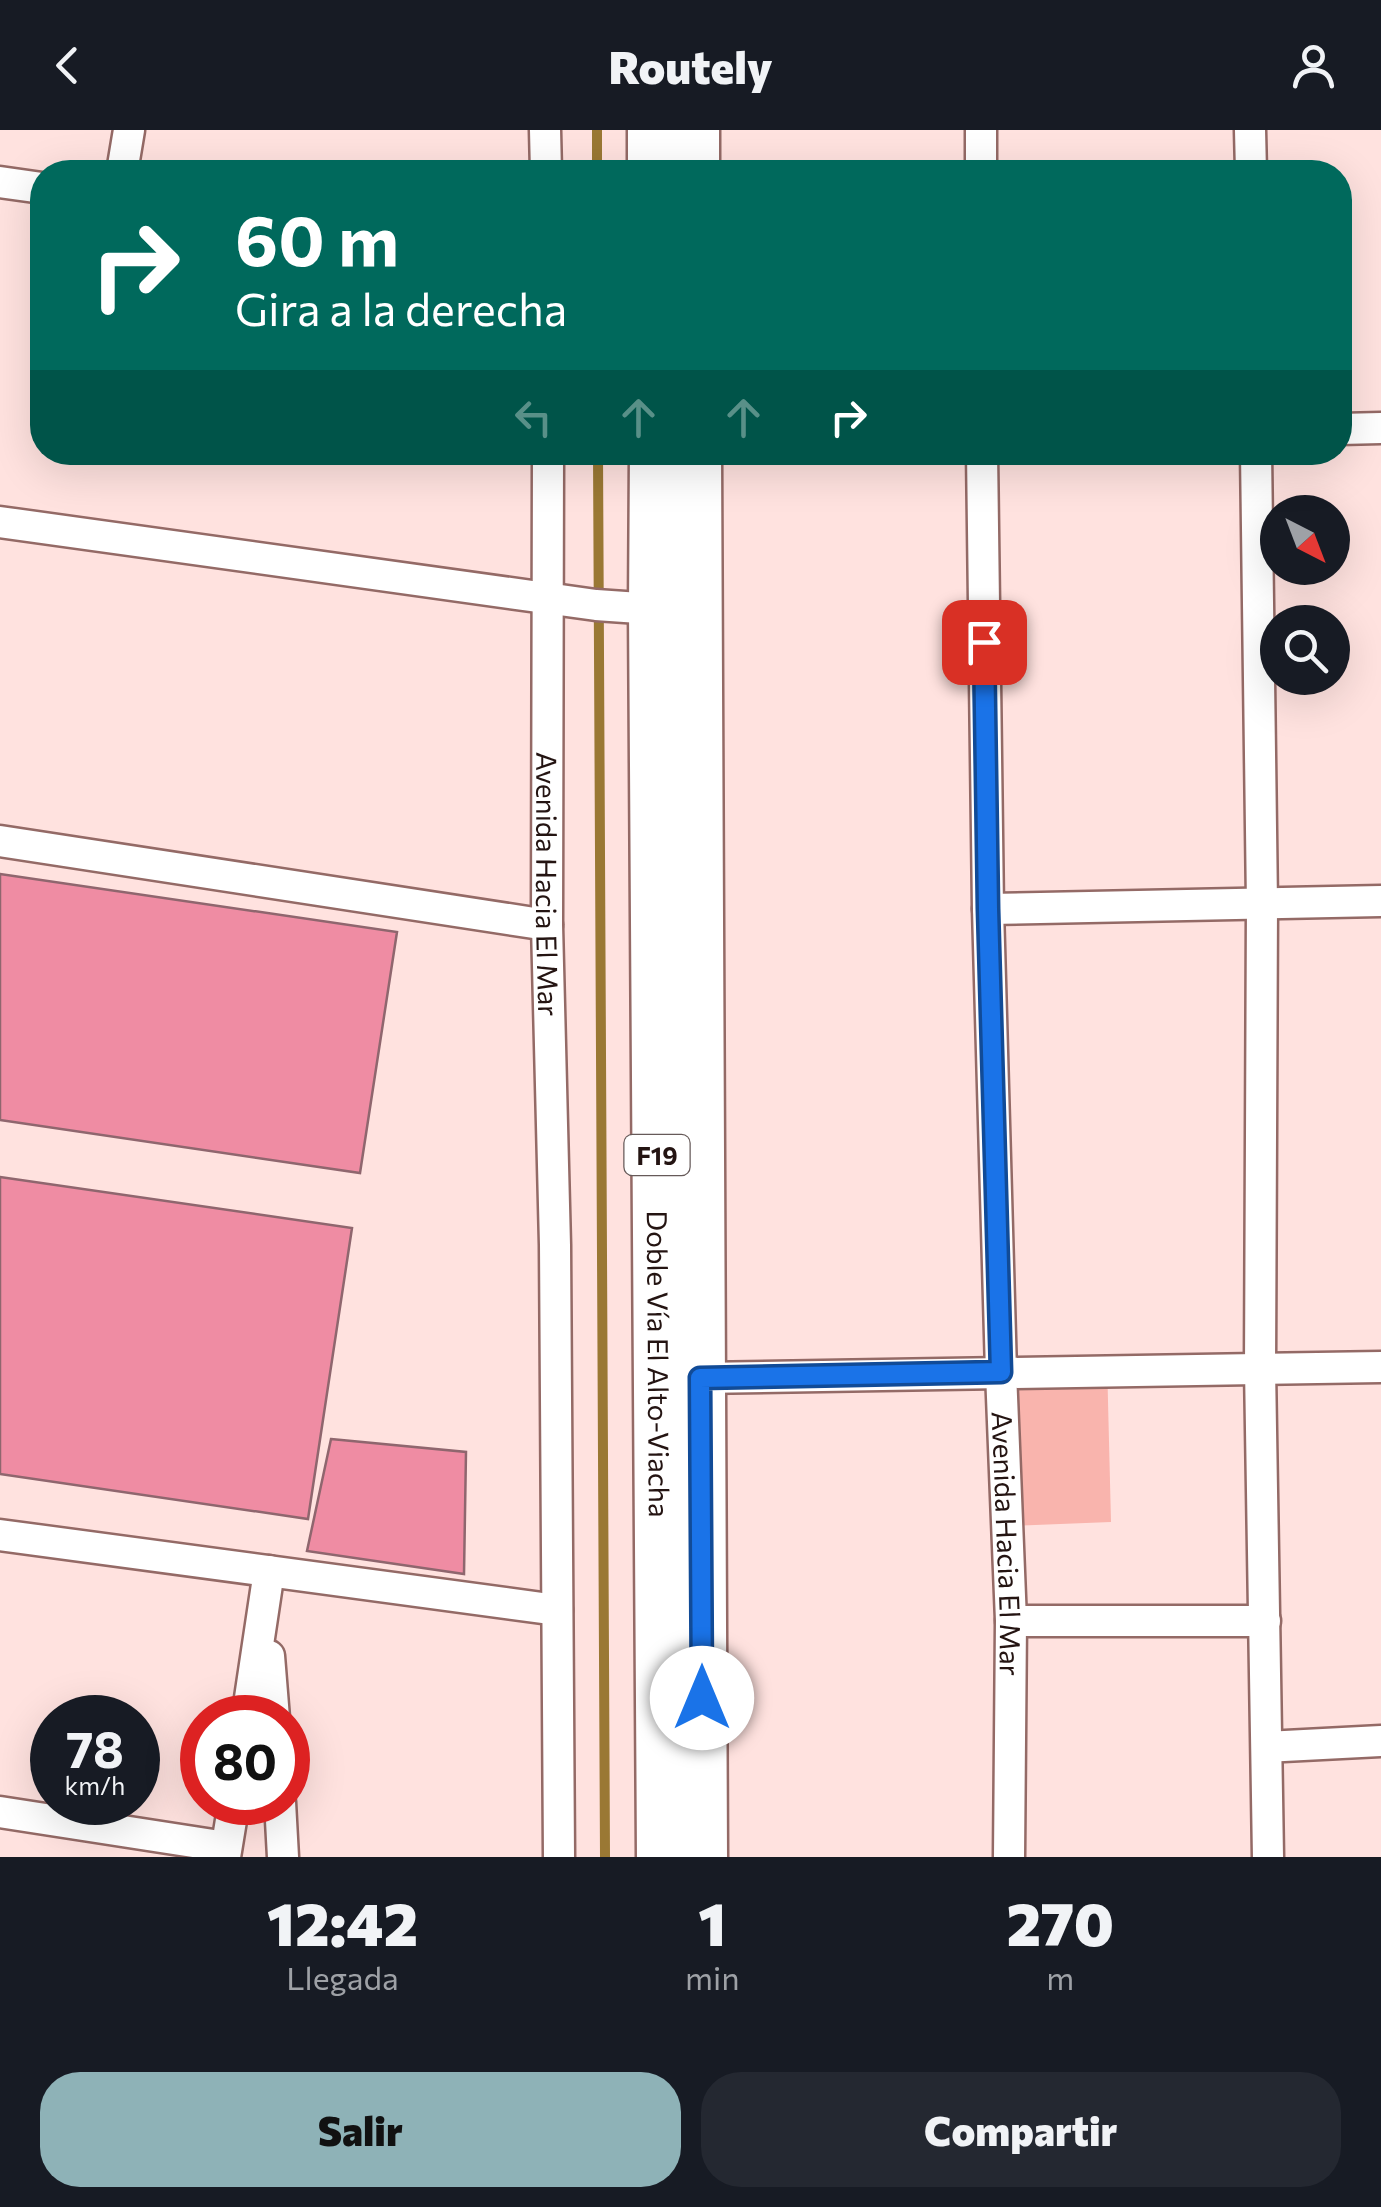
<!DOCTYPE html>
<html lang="es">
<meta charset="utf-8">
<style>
:root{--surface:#171b24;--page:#242831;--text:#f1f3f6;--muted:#9ea1a6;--accent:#8eb2b7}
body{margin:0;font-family:Commissioner,sans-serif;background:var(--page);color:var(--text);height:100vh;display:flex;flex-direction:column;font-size:38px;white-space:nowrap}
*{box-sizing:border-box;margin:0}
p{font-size:32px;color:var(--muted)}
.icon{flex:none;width:55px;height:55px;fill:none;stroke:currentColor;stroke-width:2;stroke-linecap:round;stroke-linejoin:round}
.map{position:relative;height:1727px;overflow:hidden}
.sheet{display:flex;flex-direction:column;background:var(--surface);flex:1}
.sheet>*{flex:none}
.banner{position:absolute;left:30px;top:30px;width:1322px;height:305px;border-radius:40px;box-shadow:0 10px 40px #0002;background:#00695c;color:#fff;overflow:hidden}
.needle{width:65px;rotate:138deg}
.controls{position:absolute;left:1260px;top:365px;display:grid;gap:20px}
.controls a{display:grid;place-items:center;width:90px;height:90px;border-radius:50%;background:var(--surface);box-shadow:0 10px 40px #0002;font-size:50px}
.speed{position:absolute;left:30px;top:1565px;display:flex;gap:20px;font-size:50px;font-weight:700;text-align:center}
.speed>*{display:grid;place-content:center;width:130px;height:130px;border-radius:50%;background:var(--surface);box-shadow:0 10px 40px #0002;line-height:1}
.speed small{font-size:25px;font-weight:400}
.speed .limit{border:15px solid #d22;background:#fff;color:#111}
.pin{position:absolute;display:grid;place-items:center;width:85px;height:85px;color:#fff;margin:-42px;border-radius:20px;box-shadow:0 5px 15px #0006}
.me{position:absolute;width:110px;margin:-55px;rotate:0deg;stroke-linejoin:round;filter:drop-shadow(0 0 8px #0008)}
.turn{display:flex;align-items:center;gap:35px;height:210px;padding:0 40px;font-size:45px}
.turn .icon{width:130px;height:130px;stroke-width:2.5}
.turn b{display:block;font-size:70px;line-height:85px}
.lanes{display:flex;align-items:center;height:95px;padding:0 40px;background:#0003;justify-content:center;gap:50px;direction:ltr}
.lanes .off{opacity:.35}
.eta{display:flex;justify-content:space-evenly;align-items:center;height:170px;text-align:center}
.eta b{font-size:60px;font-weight:800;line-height:70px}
.action{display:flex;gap:20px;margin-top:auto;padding:20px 40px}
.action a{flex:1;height:115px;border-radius:40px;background:var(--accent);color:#111;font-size:40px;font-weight:800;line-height:115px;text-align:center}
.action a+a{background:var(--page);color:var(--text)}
header{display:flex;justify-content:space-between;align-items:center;height:130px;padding:0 40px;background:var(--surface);font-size:45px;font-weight:800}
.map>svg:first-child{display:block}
.green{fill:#f9b4ad}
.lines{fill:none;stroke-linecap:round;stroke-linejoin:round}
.stream{stroke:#9a7834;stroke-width:10}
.building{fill:#ef8ca3;stroke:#8f666e;stroke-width:2.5}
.minor-casing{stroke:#946a66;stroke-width:35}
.trunk-casing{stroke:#946a66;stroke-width:55}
.minor{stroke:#fff;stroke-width:30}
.trunk{stroke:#fff;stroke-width:50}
.route-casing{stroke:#114b97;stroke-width:25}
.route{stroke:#1a73e8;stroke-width:18}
.labels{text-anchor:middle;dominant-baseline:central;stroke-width:9;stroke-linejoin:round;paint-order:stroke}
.shield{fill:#fff;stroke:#665a59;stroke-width:2.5}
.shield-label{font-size:25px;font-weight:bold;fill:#241412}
.street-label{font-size:28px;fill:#241412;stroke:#fff}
</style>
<header><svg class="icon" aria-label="back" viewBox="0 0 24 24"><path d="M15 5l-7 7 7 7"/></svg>Routely<svg class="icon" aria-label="person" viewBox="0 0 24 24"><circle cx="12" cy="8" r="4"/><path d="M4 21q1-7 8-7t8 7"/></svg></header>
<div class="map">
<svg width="1381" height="1727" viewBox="0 0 1381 1727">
<rect width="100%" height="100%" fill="#ffe2df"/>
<!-- green -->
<polygon class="green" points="1107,1231 1111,1392 1012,1396 1008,1235"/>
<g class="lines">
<!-- stream -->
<g class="stream">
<polyline points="597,0 597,42"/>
<polyline points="598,322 605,1727"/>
</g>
</g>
<!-- building -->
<g class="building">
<polygon points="0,744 397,802 360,1043 0,990"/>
<polygon points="0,1047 352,1098 308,1389 0,1344"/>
<polygon points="331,1309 466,1322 464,1444 307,1421"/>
</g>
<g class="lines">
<defs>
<g id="minor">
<polyline points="545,0 546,42"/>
<polyline points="981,0 981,42"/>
<polyline points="1250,0 1251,42"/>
<polyline points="122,42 129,0"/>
<polyline points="0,52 42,58"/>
<polyline points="1340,299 1381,298"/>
<path id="s1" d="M 548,322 L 547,795 L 555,1115 L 559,1727"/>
<path id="s2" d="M 982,322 L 988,779 L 1001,1242 L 1011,1491 L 1009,1727"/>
<polyline points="1256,322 1262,774 1260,1238 1268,1727"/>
<polyline points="0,392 596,475 654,479"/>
<polyline points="0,711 547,795"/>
<polyline points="988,779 1381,771"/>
<polyline points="700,1248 1381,1237"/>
<polyline points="0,1405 557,1480"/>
<polyline points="1011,1491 1265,1491"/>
<polyline points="269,1526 274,1588"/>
<polyline points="247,1588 269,1441"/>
<polyline points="1267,1617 1381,1611"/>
<polyline points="280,1672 283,1727"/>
<polyline points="0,1682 226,1717"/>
<polyline points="225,1727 234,1672"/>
</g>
<g id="trunk">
<polyline points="653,0 653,42"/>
<polyline points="694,0 694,42"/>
<path id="s3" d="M 655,322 L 654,479 L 662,1727"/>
<polyline points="696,322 702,1727"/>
</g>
</defs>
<!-- minor casing -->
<use href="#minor" class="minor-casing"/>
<!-- trunk casing -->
<use href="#trunk" class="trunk-casing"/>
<!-- minor -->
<use href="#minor" class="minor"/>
<!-- trunk -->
<use href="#trunk" class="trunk"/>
</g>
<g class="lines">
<defs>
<polyline id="route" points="702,1568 700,1248 1001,1242 988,779 984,512"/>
</defs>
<!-- route casing -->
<use href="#route" class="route-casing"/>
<!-- route -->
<use href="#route" class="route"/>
</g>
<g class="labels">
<!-- shield labels -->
<rect class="shield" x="624.5" y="1005" width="65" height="40" rx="8"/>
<g class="shield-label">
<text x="657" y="1025">F19</text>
</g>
<!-- street labels -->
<g class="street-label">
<text stroke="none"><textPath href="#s1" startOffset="432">Avenida Hacia El Mar</textPath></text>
<text stroke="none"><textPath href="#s3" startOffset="912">Doble Vía El Alto-Viacha</textPath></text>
<text stroke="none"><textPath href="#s2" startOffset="1092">Avenida Hacia El Mar</textPath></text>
</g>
</g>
</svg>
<div class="controls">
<a><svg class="needle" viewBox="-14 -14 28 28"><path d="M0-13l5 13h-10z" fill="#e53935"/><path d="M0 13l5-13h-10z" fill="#9ea1a6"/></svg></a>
<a><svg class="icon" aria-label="search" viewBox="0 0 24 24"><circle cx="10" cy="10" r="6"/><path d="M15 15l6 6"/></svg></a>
</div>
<div class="speed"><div>78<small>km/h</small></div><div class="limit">80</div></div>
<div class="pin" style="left:984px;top:512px;background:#d93025"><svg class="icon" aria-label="arrive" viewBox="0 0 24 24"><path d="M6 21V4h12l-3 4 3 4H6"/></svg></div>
<svg class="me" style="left:702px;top:1568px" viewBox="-20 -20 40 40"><circle r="19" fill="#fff"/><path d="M0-13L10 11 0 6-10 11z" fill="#1a73e8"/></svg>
<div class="banner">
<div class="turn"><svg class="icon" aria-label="right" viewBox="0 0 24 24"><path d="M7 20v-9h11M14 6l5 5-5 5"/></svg><div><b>60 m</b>Gira a la derecha</div></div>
<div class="lanes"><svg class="icon off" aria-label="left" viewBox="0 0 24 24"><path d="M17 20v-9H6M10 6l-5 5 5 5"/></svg><svg class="icon off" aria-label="ahead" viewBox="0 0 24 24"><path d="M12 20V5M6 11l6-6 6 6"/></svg><svg class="icon off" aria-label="ahead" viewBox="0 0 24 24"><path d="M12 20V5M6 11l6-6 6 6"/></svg><svg class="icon" aria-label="right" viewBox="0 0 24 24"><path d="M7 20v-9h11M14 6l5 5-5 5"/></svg></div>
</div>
</div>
<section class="sheet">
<div class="eta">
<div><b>12:42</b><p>Llegada</p></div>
<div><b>1</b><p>min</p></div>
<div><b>270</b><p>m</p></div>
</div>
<div class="action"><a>Salir</a><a>Compartir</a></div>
</section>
